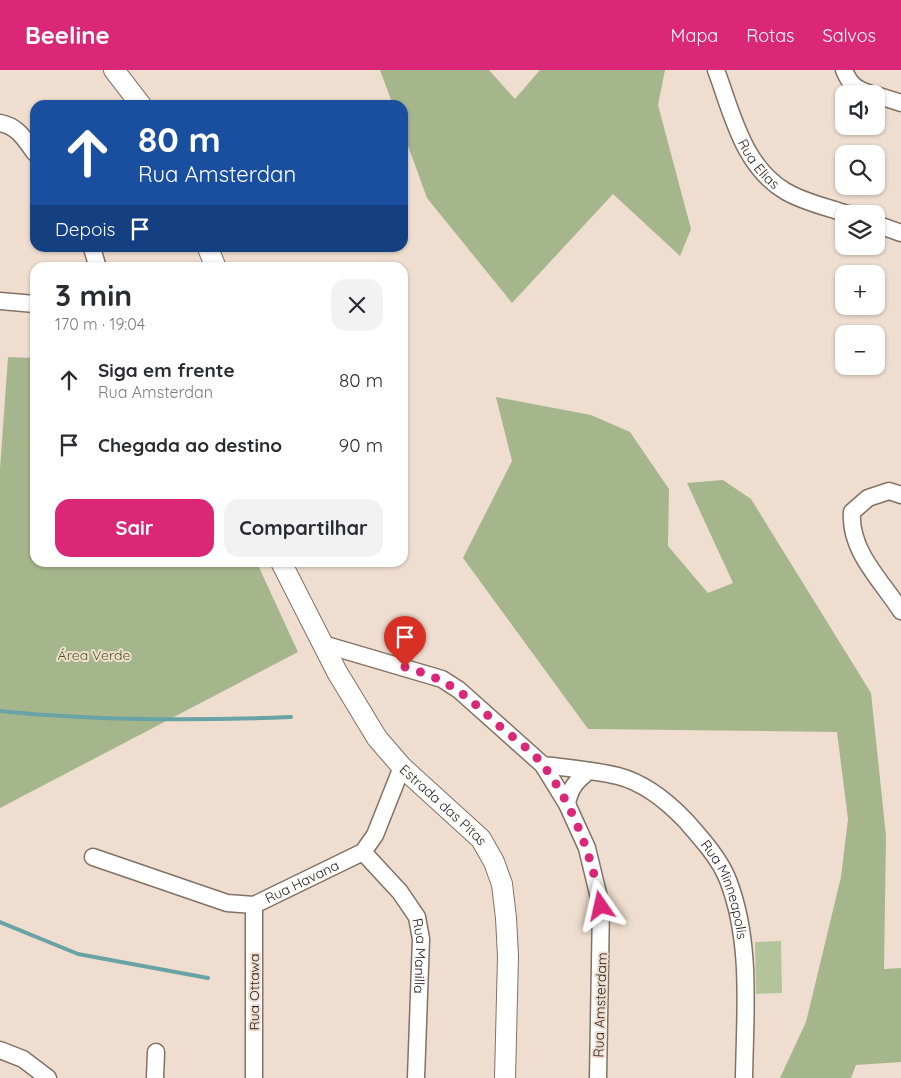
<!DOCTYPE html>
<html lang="pt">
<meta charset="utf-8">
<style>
:root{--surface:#fff;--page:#f2f2f3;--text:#2b2b33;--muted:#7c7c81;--accent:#db2777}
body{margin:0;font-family:Quicksand,sans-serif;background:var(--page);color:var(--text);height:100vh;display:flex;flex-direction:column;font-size:19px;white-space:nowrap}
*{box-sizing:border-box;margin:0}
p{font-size:16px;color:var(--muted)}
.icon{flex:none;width:28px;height:28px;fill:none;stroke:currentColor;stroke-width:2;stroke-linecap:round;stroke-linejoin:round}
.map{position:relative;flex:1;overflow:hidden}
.side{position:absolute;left:30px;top:192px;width:378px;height:305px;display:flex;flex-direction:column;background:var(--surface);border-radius:15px;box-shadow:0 1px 4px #0004}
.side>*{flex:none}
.guide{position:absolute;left:30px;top:30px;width:378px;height:152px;border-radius:15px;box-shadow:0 1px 4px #0004;background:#1a4fa0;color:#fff;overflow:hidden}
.buttons{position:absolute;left:835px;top:15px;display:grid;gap:10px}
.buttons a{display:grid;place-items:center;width:50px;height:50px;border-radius:10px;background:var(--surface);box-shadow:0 1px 4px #0004;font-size:25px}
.pin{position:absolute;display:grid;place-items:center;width:42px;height:42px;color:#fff;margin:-51px -21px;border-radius:50% 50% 50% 0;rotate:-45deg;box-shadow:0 0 5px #0007}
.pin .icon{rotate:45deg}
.me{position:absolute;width:55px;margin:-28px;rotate:349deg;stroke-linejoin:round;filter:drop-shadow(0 0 4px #0008)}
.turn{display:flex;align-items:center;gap:18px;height:105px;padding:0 25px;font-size:22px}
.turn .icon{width:65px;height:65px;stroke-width:2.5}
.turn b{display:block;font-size:35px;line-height:42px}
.then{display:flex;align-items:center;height:48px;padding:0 25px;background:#0003;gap:10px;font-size:19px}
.round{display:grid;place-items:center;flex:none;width:52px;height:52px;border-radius:15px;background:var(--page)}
.summary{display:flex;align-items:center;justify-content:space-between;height:85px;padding:0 25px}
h1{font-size:30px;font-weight:800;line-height:38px}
.button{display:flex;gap:10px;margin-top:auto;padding:10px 25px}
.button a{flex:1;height:58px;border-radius:15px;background:var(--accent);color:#fff;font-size:20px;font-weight:800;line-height:58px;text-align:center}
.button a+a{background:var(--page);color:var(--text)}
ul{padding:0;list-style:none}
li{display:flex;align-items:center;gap:15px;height:65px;padding:0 25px}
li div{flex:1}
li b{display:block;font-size:19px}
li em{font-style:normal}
header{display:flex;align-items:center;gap:30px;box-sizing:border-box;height:70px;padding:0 25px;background:var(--accent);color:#fff}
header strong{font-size:24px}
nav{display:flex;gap:28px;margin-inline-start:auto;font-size:18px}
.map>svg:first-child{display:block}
.green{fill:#b4c49a}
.forest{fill:#a6b68c}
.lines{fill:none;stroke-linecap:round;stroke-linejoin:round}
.stream{stroke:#69a3a6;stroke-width:4}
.minor-casing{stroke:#827265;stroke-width:19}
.major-casing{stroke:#827265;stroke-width:22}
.minor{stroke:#fff;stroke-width:16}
.major{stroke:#fff;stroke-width:20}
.route{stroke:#db2777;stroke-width:9;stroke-dasharray:0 16.2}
.labels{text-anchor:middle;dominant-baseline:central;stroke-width:4;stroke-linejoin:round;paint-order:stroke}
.street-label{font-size:14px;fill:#2b241f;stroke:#efdecf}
.park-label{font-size:14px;fill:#495d1e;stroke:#efdecf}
</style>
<header>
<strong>Beeline</strong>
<nav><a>Mapa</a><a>Rotas</a><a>Salvos</a></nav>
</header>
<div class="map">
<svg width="901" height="1008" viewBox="0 0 901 1008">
<rect width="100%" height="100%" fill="#efdecf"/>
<!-- green -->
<polygon class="green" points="781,871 782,923 756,924 755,872"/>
<!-- forest -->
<g class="forest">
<polygon points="380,0 489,0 515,29 540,0 665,0 658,35 691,159 680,186 613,124 512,233 427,128 403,62 402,35 393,35"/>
<polygon points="8,287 35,288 35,492 257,493 298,582 0,738 0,399"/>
<polygon points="496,327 591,345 630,362 669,419 668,476 708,523 733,513 687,413 723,410 751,429 871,623 886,766 884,899 901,898 901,992 856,995 851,1008 780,1008 806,952 841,807 848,749 837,662 588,659 463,488 512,391"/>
</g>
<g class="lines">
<!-- stream -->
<g class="stream">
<path d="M 0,641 C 97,651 193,651 291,647"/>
<polyline points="0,852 78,884 208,908"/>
</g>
<defs>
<g id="minor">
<path id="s1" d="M 716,0 C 732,43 743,96 785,121 C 803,132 827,137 847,144"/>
<path d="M 844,0 C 850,15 856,19 871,24"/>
<polyline points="876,25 901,33"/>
<path d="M 0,53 C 18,56 25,70 35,83"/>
<polyline points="876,154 901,163"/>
<polyline points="92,178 98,198"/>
<polyline points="0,231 35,234"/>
<path d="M 901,425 L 889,421 L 868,428 L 852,442 C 849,481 882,511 901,541"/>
<polyline points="323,574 442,609 459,620 543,695 567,734 587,778 601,836 598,1008"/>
<path id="s2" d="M 543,695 C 567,698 593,700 618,706 C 645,713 667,731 686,751 C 701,768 720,789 728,810 C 752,872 745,942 744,1008"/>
<path d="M 567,734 C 570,718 576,711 589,701"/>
<path id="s3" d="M 363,782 L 400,822 L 417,847 L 421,869 L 416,1008"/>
<path id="s4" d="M 93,787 L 227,833 L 254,835 L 363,782 L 375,765 L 402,697"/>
<polyline points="254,835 254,1008"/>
<polyline points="0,980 23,989 48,1008"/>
<polyline points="155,1008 156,982"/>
</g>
<g id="major">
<polyline points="114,0 141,35"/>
<polyline points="208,178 216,198"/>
<path id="s5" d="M 281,492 L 337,602 L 377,668 L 402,697 L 481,769 L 494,792 L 502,814 L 506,848 L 508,886 L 505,1008"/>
</g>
</defs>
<!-- minor casing -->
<use href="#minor" class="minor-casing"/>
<!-- major casing -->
<use href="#major" class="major-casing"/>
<!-- minor -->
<use href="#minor" class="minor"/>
<!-- major -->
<use href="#major" class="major"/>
</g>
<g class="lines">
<!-- route -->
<path class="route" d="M 405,597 C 449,610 462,622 495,652 C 510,666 531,679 543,695 C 574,736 592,787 601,836"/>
</g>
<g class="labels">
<!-- street labels -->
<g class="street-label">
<text stroke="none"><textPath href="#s1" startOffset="104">Rua Elias</textPath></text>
<text stroke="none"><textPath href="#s5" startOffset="295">Estrada das Pitas</textPath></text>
<text stroke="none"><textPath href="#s4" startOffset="222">Rua Havana</textPath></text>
<text stroke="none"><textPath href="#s2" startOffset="239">Rua Minneapolis</textPath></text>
<text stroke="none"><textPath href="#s3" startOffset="124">Rua Manilla</textPath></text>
<text transform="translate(254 922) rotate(-90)">Rua Ottawa</text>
<text transform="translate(600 935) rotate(-88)">Rua Amsterdam</text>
</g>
<!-- park labels -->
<g class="park-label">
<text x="94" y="585">Área Verde</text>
</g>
</g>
</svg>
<div class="buttons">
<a><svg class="icon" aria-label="sound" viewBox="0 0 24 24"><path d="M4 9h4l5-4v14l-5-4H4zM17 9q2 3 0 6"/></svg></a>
<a><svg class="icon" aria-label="search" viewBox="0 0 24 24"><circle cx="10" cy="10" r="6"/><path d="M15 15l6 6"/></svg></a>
<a><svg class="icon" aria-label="layers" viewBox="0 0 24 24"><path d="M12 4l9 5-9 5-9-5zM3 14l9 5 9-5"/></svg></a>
<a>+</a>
<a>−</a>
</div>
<div class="pin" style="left:405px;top:597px;background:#d93025"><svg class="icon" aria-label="arrive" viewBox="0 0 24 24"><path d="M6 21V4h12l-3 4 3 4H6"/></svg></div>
<svg class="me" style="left:601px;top:836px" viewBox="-20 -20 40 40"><path d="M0-17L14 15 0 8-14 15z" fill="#db2777" stroke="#fff" stroke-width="4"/></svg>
<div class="guide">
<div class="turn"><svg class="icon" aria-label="ahead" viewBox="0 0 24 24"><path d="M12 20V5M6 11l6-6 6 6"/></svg><div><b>80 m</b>Rua Amsterdan</div></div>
<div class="then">Depois<svg class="icon" aria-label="arrive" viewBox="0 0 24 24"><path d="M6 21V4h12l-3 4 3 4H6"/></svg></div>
</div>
<section class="side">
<div class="summary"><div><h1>3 min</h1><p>170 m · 19:04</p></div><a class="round"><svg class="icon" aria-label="close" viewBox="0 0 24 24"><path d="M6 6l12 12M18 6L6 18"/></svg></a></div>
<ul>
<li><svg class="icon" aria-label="ahead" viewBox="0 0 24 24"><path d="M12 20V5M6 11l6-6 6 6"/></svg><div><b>Siga em frente</b><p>Rua Amsterdan</p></div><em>80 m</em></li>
<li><svg class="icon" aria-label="arrive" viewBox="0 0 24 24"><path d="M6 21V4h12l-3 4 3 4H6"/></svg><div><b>Chegada ao destino</b></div><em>90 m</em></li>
</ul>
<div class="button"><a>Sair</a><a>Compartilhar</a></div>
</section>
</div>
